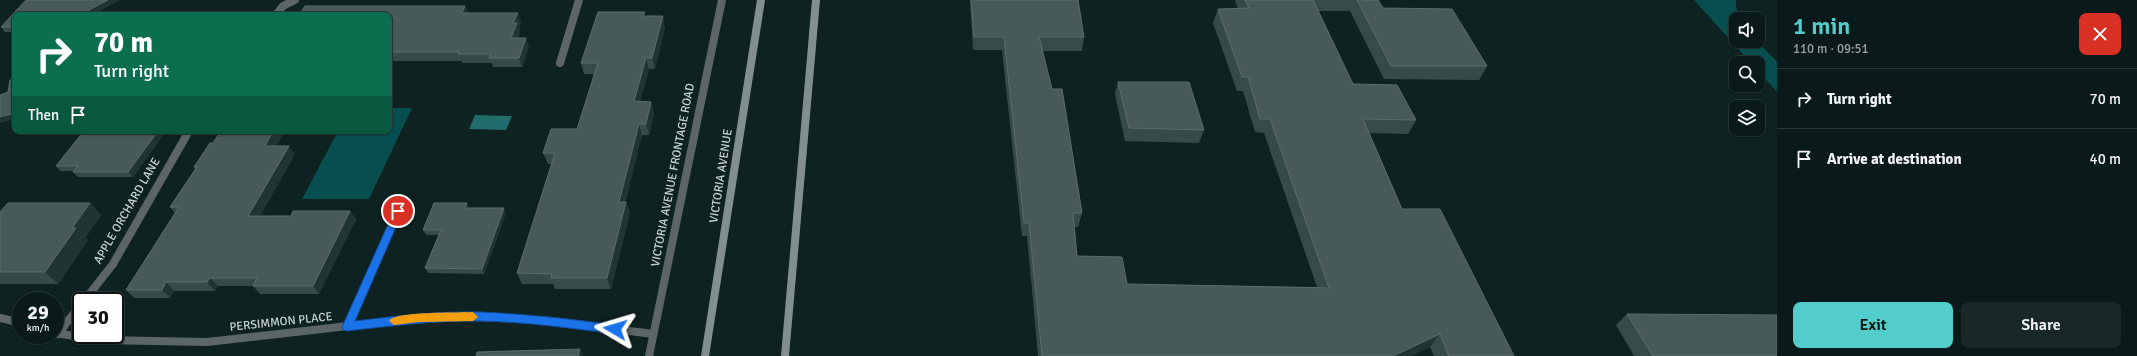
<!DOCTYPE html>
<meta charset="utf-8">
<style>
:root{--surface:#0a1a1a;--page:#182727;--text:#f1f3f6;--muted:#99a1a2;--line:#2a3839;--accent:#52cdcc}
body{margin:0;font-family:Signika,sans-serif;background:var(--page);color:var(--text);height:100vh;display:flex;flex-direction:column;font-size:15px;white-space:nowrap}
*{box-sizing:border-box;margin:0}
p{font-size:13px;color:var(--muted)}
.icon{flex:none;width:22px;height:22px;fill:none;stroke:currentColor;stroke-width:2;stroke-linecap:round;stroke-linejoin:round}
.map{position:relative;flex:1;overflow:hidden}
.side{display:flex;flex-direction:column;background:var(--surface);width:360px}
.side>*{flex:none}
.hud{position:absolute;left:12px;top:12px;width:380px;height:122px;border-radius:8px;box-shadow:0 1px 3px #0004,0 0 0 1px var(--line);background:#0b6e4f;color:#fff;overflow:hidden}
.controls{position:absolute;left:1729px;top:12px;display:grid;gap:8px}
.controls a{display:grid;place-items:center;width:36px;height:36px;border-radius:8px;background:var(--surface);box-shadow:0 1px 3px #0004,0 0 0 1px var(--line);font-size:20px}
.speed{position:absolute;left:12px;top:292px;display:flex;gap:8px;font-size:20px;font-weight:700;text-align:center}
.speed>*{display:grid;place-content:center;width:52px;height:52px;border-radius:50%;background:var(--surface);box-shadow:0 1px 3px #0004,0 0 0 1px var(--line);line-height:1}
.speed small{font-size:10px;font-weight:400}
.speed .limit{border:2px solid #111;border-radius:6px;background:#fff;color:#111}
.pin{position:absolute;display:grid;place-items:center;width:34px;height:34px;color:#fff;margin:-17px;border:2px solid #fff;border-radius:50%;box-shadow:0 1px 4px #0007}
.me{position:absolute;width:44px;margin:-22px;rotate:277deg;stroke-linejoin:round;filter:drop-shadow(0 0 3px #0008)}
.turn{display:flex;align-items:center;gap:14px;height:84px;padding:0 16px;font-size:18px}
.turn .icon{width:52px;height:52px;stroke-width:2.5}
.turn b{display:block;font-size:28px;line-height:34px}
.then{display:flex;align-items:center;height:38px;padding:0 16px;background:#0003;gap:8px;font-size:15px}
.round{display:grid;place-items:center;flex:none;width:42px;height:42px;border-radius:8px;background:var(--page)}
.summary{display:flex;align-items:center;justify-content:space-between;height:68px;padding:0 16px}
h1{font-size:24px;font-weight:600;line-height:30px;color:var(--accent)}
.action{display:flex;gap:8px;margin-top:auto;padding:8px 16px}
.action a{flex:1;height:46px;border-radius:8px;background:var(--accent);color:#111;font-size:16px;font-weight:600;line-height:46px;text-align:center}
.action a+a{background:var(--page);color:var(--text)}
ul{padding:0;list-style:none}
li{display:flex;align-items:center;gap:12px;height:60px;padding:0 16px;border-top:1px solid var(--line)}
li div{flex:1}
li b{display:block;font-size:15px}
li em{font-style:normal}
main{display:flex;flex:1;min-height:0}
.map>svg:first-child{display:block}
.green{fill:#074e4e}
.water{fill:#216b6a}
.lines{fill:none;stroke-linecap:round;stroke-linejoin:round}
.street{stroke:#5d6666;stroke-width:8}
.secondary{stroke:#81908f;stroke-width:8}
.wall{fill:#374a4a}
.shaded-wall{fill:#203434}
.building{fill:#475959;stroke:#5b6c6c}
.route{fill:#1a73e8;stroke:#114b97}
.slow{fill:#f59e0b}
.labels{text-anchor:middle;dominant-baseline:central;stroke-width:3;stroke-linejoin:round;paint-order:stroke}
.street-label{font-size:12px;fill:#c9d4d4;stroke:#0e2222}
</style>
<main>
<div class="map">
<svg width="1777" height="356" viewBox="0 0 1777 356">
<rect width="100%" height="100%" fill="#0e2222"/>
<!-- green -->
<g class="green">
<polygon points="1694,0 1736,0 1736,7 1740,19 1736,19 1736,41 1757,41 1777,62 1777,92 1758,71 1758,63 1751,63"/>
<polygon points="389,108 412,108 369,199 302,199 338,131 389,131"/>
</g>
<!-- water -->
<polygon class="water" points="475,115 512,116 506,130 469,129"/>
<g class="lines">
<!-- street -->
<g class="street">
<polyline points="276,15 283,6 295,0"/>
<polyline points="560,63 579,0"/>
<polyline points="84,301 113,264 189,131"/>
<polyline points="0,318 21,323"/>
<polyline points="347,327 398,211"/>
<polyline points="55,333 101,340 207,342 418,318 481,317 552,321 653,334"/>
<polyline points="58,334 81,304"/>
<polyline points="649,356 722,0"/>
</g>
<!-- secondary -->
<g class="secondary">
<polyline points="705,356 761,0"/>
<polyline points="785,356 816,0"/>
</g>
</g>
<!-- wall -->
<g class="wall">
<polygon points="26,0 120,0 15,15 15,32 5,32 1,27"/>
<polygon points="970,0 1078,0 1084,37 1082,51 1042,51 1082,213 1078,227 1074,227 1077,256 1127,284 1317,287 1264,133 1255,132 1243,91 1237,91 1213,23 1218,9 1238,9 1235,0 1378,0 1383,8 1487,66 1479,80 1384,79 1350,11 1318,11 1353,84 1416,120 1408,134 1369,133 1402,209 1514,356 1434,356 1430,347 1411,356 1038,356 1027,236 1022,236 1002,50 973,50"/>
<polygon points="468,13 521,22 519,27 520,32 518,38 529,47 522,67 493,67 492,63 462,63 462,61 389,61 389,15"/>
<polygon points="646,16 665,27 655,69 649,69 640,101 651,102 654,113 649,135 642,135 632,174 625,202 626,202 630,213 611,289 555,289 553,284 522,284 517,273 552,164 548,164 543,153 577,129 594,74 584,74 581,63"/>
<polygon points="1118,82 1204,130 1199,143 1125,141 1115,94"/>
<polygon points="84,131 166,131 133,177 78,177 73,172 74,171 60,171 56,166"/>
<polygon points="221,131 285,131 276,146 295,154 260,216 291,216 350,211 356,219 319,294 260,294 253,286 218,286 215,291 174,291 170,298 134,298 126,290 175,213 170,207 195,169 194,167 213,143"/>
<polygon points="90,203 101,215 85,238 88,240 58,284 0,284 0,212"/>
<polygon points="467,203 469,208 506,213 484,274 428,273 425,268 439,235 426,235 423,230"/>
<polygon points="1627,314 1777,356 1634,356 1616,325"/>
</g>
<!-- shaded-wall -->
<g class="shaded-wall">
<polygon points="108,0 120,0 93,15 87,15 87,11"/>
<polygon points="465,6 469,15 462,13"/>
<polygon points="518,13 521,22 519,27 520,32 514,47 511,38 513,23"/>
<polygon points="663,16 665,27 655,69 652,58"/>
<polygon points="526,38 529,47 522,67 519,58"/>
<polygon points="646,58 649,69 637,112 634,101"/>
<polygon points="651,102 654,113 649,135 646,124"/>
<polygon points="15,113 15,119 0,123 0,117"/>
<polygon points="639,124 642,135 623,213 619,202"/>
<polygon points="158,131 166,131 133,177 128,172"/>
<polygon points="273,131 285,131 271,154 265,146"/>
<polygon points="289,146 295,154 255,225 248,216"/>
<polygon points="626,202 630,213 611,289 607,278"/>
<polygon points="90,203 101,215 85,238 88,240 58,284 45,272 72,228"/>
<polygon points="467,203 469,208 465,208"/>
<polygon points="504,208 506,213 484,274 482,269"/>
<polygon points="350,211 356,219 319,294 313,286"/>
<polygon points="210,278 218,286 215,291 207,282"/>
<polygon points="166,282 174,291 170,298 162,290"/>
<polygon points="1440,334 1430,347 1411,356 1393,356"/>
<polygon points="580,349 583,356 578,356"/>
</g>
<!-- building -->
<g class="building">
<polygon points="26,0 108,0 87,11 87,15 15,15 15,27 1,27"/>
<polygon points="971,0 1078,0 1084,37 1039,37 1052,89 1062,89 1082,213 1073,213 1077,256 1122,257 1127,284 1329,288 1270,119 1260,119 1248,77 1242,77 1218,9 1249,8 1245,0 1313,0 1353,84 1397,85 1416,120 1363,119 1402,209 1440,209 1514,356 1449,356 1440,334 1393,356 1042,356 1029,223 1024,223 1004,37 974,37"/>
<polygon points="1357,0 1378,0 1383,8 1452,9 1487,66 1391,66"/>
<polygon points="305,6 465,6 462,13 518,13 513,23 517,23 511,38 526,38 519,58 489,58 491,54 458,54 459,52 389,52 389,15 299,15"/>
<polygon points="598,12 645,12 643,16 663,16 652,58 646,58 634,101 651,102 646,124 639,124 619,202 626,202 607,278 551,278 552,274 517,273 555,153 543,153 551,129 577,129 598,63 581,63"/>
<polygon points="15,78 15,113 0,117 0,95 8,92 10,80"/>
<polygon points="1118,82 1189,82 1204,130 1129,128"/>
<polygon points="84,131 158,131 128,172 73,172 78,166 56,166"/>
<polygon points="221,131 273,131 265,146 289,146 248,216 291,216 293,211 350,211 313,286 253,286 257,278 210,278 207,282 166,282 162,290 126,290 179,207 170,207 197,167 194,167 210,143 213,143"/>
<polygon points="8,203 90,203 72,228 76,228 45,272 0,272 0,212"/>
<polygon points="434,203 467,203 465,208 504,208 482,269 425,268 441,230 423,230"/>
<polygon points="1627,314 1777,315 1777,356 1653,356"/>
<polygon points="580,349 578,356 476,356 477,352"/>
</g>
<!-- route -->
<path class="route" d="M 398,208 L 403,211 L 355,321 C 397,316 439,311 482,312 C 526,314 571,319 615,325 L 620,329 L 618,332 L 615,334 C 570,328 526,322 481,321 C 436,320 392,326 347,331 L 343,330 L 342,327 L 394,211 Z"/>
<!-- slow -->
<path class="slow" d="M 473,312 L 478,317 L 473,321 L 418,322 L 394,325 L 389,321 C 394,311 459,313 473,312 Z"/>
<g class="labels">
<!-- street labels -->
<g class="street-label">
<text transform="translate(673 175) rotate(-79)">VICTORIA AVENUE FRONTAGE ROAD</text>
<text transform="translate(721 176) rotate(-81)">VICTORIA AVENUE</text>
<text transform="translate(127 211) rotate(-60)">APPLE ORCHARD LANE</text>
<text transform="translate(281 322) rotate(-6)">PERSIMMON PLACE</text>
</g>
</g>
</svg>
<div class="controls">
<a><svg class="icon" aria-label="sound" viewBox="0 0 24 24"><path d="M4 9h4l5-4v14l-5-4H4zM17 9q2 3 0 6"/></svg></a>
<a><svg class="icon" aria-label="search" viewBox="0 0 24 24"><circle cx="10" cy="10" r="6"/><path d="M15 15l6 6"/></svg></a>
<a><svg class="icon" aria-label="layers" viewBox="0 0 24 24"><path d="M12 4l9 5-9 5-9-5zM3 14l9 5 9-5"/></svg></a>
</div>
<div class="speed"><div>29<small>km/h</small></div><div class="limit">30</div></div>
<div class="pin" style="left:398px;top:211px;background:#d93025"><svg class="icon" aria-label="arrive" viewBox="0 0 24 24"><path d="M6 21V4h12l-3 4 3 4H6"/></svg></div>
<svg class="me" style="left:615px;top:329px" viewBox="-20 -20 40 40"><path d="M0-17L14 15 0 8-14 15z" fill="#1a73e8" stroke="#fff" stroke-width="4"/></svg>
<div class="hud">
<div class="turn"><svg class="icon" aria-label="right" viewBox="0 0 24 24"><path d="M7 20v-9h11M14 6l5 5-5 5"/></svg><div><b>70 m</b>Turn right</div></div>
<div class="then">Then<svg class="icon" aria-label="arrive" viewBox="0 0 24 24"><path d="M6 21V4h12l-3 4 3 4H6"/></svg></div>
</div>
</div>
<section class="side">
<div class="summary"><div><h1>1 min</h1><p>110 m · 09:51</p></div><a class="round" style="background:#d93025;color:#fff"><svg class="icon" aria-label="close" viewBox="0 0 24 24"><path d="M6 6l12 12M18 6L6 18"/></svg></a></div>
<ul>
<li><svg class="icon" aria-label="right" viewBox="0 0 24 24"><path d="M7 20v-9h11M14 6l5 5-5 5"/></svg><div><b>Turn right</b></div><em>70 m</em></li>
<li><svg class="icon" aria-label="arrive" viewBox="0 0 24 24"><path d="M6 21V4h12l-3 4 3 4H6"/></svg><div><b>Arrive at destination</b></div><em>40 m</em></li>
</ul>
<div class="action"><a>Exit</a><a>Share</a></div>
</section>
</main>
